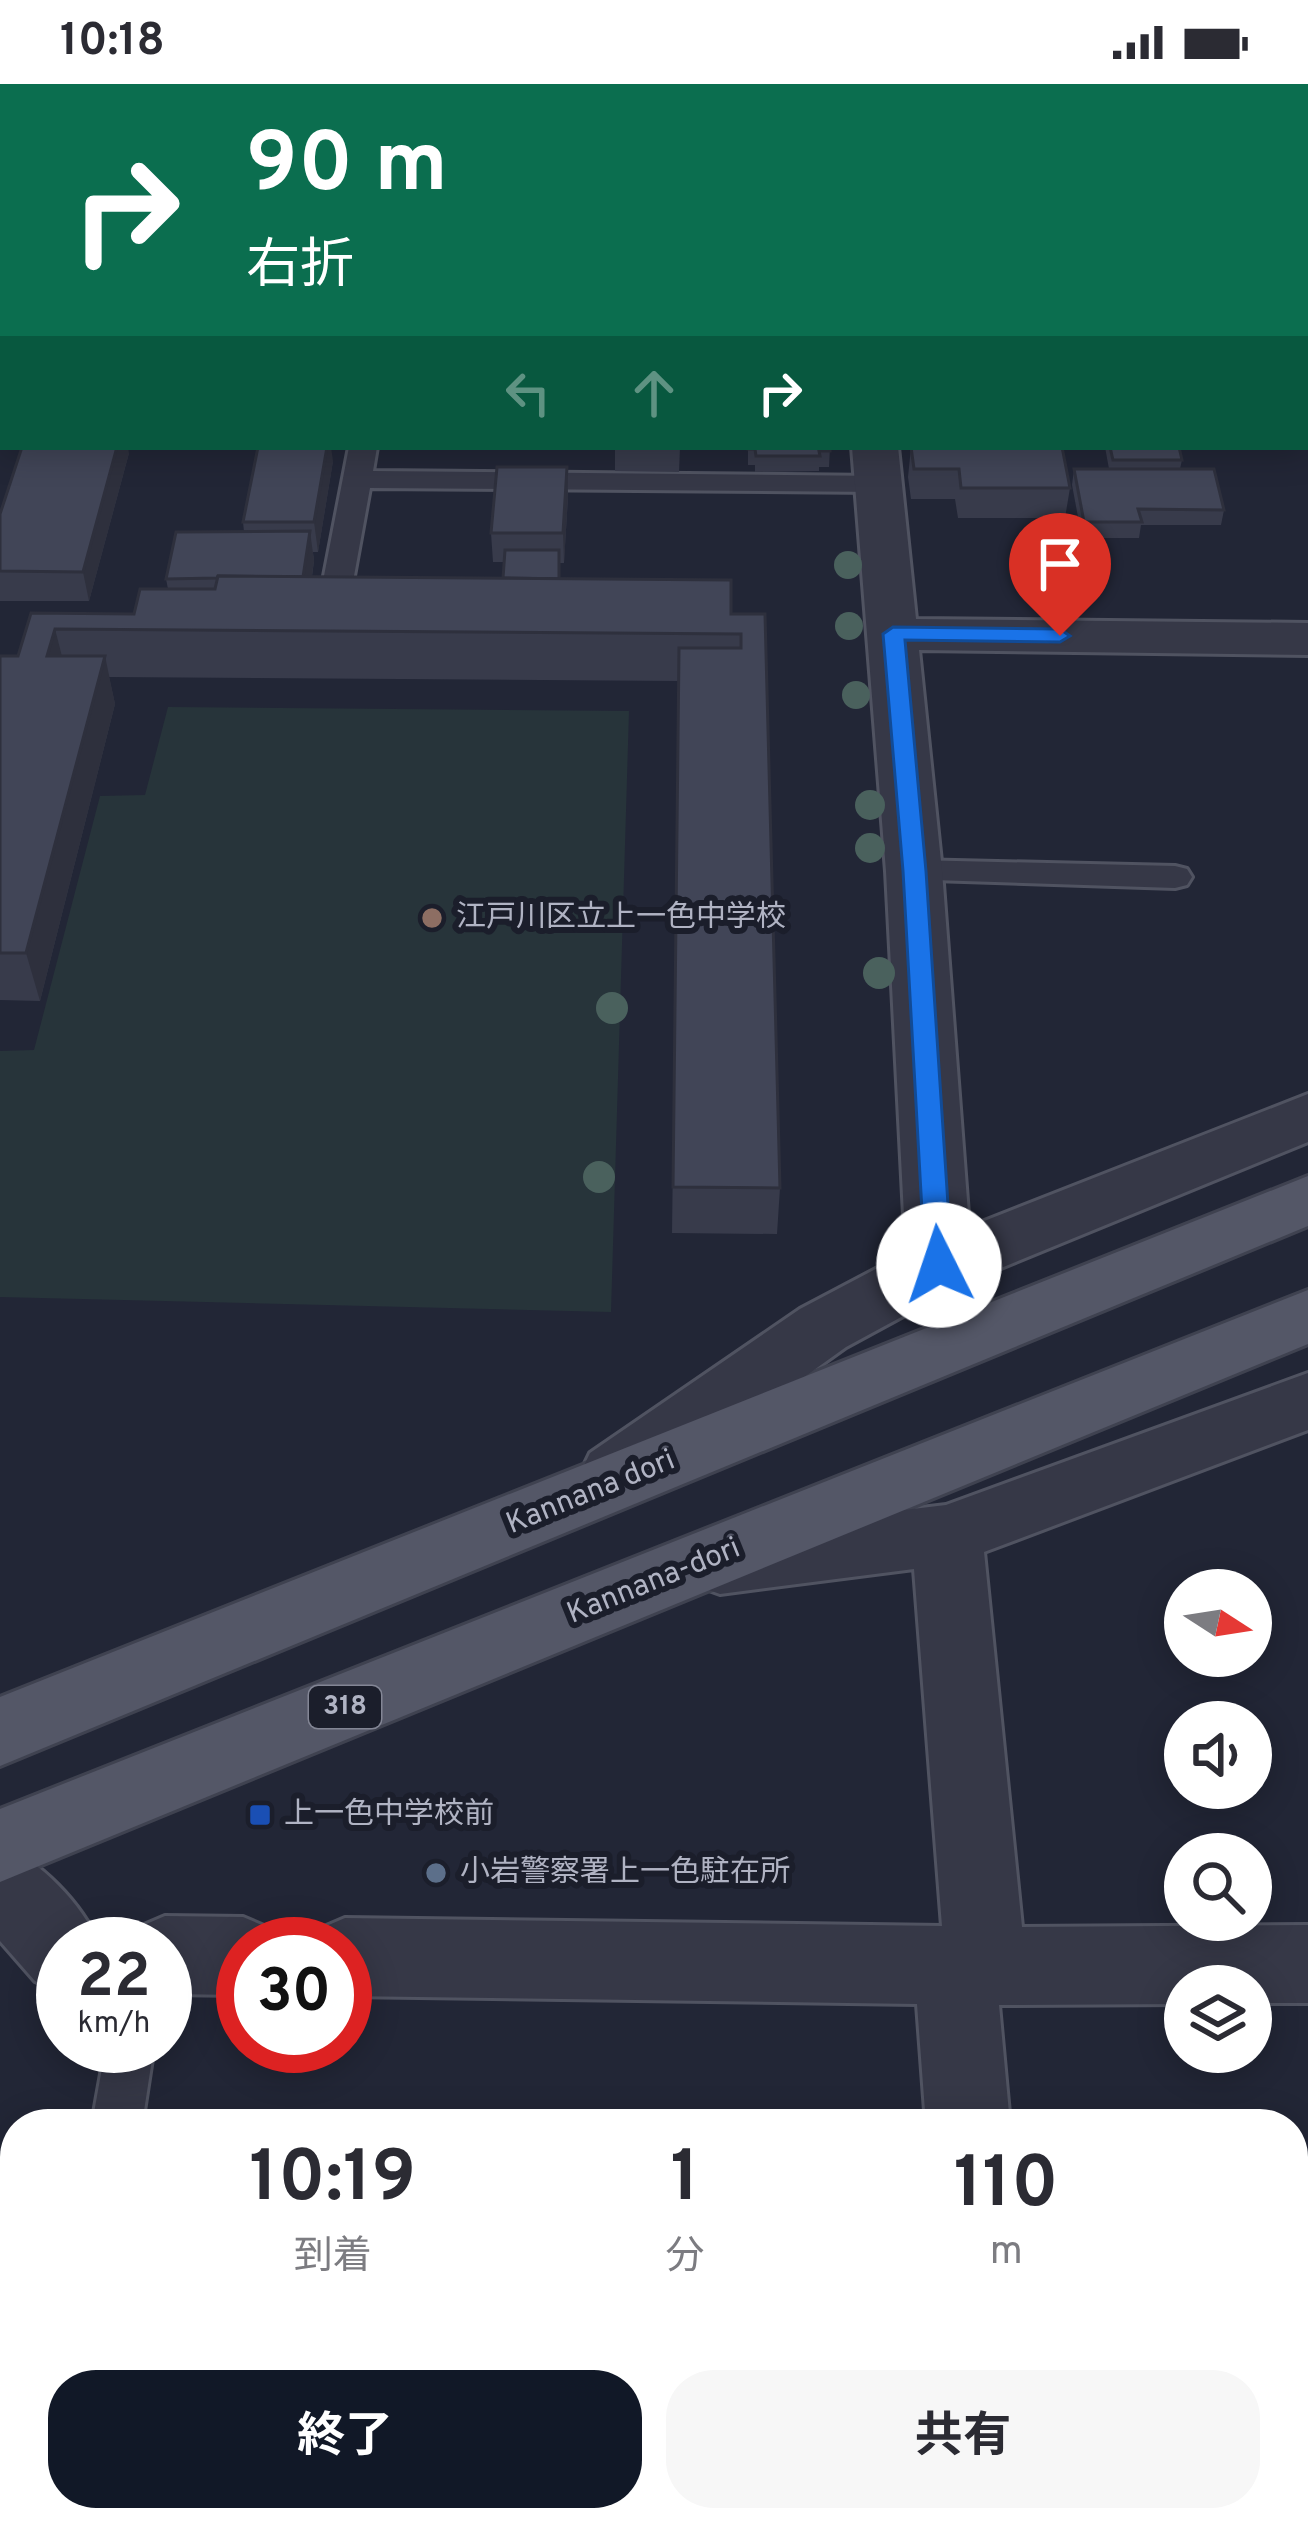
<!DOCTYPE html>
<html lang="ja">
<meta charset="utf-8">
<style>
:root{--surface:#fff;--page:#f7f7f7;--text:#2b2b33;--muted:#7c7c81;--accent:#111827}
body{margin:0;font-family:Overpass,"Noto Sans JP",sans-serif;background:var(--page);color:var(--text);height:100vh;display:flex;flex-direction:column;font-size:45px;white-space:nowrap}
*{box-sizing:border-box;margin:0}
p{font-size:39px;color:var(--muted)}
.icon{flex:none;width:66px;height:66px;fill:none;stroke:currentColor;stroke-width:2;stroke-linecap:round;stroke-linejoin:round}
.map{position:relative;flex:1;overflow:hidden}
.details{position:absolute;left:0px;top:2025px;width:1308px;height:423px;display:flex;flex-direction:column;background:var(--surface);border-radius:48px 48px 0 0;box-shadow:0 6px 30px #0003}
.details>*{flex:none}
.guide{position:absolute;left:0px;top:0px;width:1308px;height:366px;box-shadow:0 6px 30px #0003;background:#0b6e4f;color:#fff;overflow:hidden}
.needle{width:78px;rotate:102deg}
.buttons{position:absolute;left:1164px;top:1485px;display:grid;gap:24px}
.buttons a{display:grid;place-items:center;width:108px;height:108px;border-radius:50%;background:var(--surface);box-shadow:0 6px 30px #0003;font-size:60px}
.speed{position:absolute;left:36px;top:1833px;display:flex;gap:24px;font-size:60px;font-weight:700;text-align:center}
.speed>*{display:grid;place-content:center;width:156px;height:156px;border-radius:50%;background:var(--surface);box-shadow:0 6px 30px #0003;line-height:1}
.speed small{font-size:30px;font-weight:400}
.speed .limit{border:18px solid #d22;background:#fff;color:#111}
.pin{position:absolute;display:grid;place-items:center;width:102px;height:102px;color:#fff;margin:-123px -51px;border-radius:50% 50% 50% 0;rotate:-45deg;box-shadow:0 0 12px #0007}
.pin .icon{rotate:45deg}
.me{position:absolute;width:132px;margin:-66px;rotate:356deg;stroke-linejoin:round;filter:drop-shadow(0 0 9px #0008)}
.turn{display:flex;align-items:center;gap:42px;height:252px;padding:0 48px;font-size:54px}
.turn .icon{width:156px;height:156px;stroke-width:2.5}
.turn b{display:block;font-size:84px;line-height:102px}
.lanes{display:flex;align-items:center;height:114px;padding:0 48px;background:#0003;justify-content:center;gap:60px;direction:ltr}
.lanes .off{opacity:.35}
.eta{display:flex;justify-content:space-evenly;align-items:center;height:204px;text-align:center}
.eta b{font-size:72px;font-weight:700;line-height:84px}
.cta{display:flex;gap:24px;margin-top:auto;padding:24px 48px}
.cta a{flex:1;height:138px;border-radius:48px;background:var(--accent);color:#fff;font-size:48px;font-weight:700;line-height:138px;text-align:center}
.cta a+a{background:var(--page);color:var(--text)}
.status{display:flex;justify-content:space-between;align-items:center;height:84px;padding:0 60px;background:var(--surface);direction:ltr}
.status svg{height:33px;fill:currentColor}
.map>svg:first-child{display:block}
.green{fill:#27343a}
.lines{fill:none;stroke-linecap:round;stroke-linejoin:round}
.lane-casing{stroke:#505361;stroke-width:6}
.street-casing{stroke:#505361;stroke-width:6}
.primary-casing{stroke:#3f4250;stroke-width:6}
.lane{fill:#363847;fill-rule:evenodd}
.street{fill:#363847;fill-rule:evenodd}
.primary{fill:#545767;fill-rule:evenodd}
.tree{fill:#4a615d}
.wall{fill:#383b4b}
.shaded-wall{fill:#2e303d}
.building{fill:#414557;stroke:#2e303d;stroke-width:3}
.route{fill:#1a73e8;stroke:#114b97;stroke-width:3}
.education-dot{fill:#8d6e63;stroke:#1b1e2b;stroke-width:4.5}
.transit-dot{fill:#1a4fb4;stroke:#1b1e2b;stroke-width:4.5}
.service-dot{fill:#5c6f8a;stroke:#1b1e2b;stroke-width:4.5}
.labels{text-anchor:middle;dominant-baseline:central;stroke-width:12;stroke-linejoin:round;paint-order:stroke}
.shield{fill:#1b1e2b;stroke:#838695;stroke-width:3}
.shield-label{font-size:27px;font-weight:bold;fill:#b0b3c3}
.poi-label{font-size:30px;fill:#b0b3c3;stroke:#1b1e2b;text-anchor:start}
.street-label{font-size:30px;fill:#b0b3c3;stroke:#1b1e2b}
</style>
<div class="status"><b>10:18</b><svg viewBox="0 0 49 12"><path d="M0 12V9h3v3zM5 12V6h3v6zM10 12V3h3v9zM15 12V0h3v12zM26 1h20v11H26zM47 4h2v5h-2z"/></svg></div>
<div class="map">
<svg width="1308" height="2447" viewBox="0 0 1308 2447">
<rect width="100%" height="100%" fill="#222636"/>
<!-- green -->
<polygon class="green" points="168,623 629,627 611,1228 0,1213 0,967 34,966 100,712 145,711"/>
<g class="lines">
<defs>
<g id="lane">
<polygon points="853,0 935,0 937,3 854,3"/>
<polygon points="1305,263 1308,264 1308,289 1305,288"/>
<rect x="1305" y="331" width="3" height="16"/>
<polygon points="349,363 377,363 373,387 880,392 894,400 880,408 370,404 354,492 339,501 324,492"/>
<polygon points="914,776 1175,782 1187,785 1192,793 1187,801 1175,804 902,795 897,787 902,779"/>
<polygon points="106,1962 154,1962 142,2040 92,2040"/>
<polygon points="26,2433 82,2433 79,2447 23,2447"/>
</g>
<g id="street">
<rect x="413" y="0" width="38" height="3"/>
<rect x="741" y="0" width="38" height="3"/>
<polygon points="1042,0 1080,0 1081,3 1043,3"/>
<rect x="1305" y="192" width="3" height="26"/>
<rect x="0" y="208" width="3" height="26"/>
<polygon points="852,363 898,363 916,535 1308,539 1308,571 919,566 942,787 969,1143 1308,1010 1308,1058 962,1200 846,1263 640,1411 615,1419 590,1411 580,1390 590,1369 800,1225 906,1169 886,787"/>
<polygon points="1308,1289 1308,1346 984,1468 1022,1843 1308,1841 1308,1919 1251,1919 1251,1902 1185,1902 1185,1920 999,1921 1010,2040 926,2040 917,1920 345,1912 345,1860 310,1860 317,1846 345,1834 942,1842 914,1485 720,1510 695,1501 684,1479 695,1457 720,1448 946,1421"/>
<path d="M 0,1761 C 40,1776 82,1820 99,1860 L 63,1860 L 63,1909 L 35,1897 L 0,1857 Z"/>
<polygon points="165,1832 243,1833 271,1845 278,1860 243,1860 243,1911 165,1910 165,1860 129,1860 137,1844"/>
<polygon points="953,2433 1047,2433 1049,2447 955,2447"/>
</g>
<g id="primary">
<polygon points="1308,1092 1308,1142 0,1682 0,1613"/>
<polygon points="1308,1206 1308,1260 0,1798 0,1725"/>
</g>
</defs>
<!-- lane casing -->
<use href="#lane" class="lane-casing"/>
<!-- street casing -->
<use href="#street" class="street-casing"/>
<!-- primary casing -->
<use href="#primary" class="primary-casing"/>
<!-- lane -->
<use href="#lane" class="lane"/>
<!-- street -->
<use href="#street" class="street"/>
<!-- primary -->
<use href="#primary" class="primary"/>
</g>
<!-- trees -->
<g class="tree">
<circle cx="848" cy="481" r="14"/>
<circle cx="849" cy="542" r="14"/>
<circle cx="856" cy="611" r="14"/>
<circle cx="870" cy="721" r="15"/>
<circle cx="870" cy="764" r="15"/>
<circle cx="879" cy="889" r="16"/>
<circle cx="612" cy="924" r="16"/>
<circle cx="599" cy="1093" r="16"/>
</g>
<!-- wall -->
<g class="wall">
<polygon points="0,0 144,0 144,3 3,3 3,75 0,75"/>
<polygon points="655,0 725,0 725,1"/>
<polygon points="1210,0 1259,0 1259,3 1212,3"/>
<polygon points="1270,0 1308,0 1308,186 1305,186 1305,3 1271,3"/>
<polygon points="615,363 680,363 679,388 615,387"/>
<polygon points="748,363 830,363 829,383 819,383 819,387 755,388 755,381 748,381"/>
<polygon points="911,363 1070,404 1065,434 958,434 955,415 911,415 908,393"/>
<polygon points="1105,363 1179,363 1182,376 1180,385 1224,426 1221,441 1141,441 1139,454 1082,454 1072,401 1074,385 1109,385"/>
<polygon points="129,369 89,517 0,517 0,430"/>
<polygon points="333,377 318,468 313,468 314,477 312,493 503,494 504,478 493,478 491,449 567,383 568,413 564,479 560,479 560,495 731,530 765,530 780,1104 777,1150 672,1149 679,597 109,593 115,620 40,917 0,916 0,572 18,572 31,529 134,530 168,505 166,495 244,448 243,438"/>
</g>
<!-- shaded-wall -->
<g class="shaded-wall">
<polygon points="127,0 144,0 144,3 126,3"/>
<polygon points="117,363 128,363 129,369 89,517 83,488"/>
<polygon points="327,363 331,363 333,377 318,468 314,438"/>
<polygon points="567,383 568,413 564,479 563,449"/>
<polygon points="310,447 314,477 307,524 303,494"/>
<polygon points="55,545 67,592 47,572"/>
<polygon points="105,572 115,620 40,917 26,869"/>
</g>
<!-- building -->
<g class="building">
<polygon points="0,0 127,0 126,3 3,3 3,38 0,38"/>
<rect x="795" y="0" width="45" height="3"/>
<rect x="910" y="0" width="42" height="3"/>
<rect x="973" y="0" width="75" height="3"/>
<rect x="1232" y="0" width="27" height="3"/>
<polygon points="1278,0 1308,0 1308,11 1305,11 1305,3 1279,3"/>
<rect x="1305" y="20" width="3" height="84"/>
<rect x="1305" y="127" width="3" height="44"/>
<polygon points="22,363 117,363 83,488 0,487 0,430"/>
<polygon points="258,363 327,363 314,438 243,438"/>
<polygon points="748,363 830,363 830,367 819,367 820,372 756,372 755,365 748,365"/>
<polygon points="911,363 1062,363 1070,404 961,404 959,385 914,385"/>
<polygon points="1110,363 1179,363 1182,376 1113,376"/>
<polygon points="497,383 567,383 563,449 491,449"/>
<polygon points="1074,385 1214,385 1224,426 1138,425 1142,438 1084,438"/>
<polygon points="310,447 303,493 218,492 217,494 166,495 176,448"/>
<polygon points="505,466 559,466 559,495 503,494"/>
<polygon points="218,492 731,496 731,530 765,530 780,1104 673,1103 679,564 741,564 741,550 55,545 47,572 105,572 26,869 0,869 0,572 18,572 31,529 134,530 140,505 215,505"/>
</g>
<!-- route -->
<polygon class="route" points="893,543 1060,545 1070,552 1060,558 905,556 926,787 952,1181 939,1192 925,1181 903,787 883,550"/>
<!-- markers -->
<circle class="education-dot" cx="432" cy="834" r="12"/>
<rect class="transit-dot" x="248" y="1719" width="24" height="24" rx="6"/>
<circle class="service-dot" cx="436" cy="1789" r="12"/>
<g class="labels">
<!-- shield labels -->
<rect class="shield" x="309" y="1602" width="72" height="42" rx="9"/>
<g class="shield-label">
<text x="345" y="1623">318</text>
</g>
<!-- poi labels -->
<g class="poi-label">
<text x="456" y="834">江戸川区立上一色中学校</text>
<text x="284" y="1731">上一色中学校前</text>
<text x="460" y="1789">小岩警察署上一色駐在所</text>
</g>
<!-- street labels -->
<g class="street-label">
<text transform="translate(591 1409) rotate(-22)">Kannana dori</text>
<text transform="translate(654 1498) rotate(-22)">Kannana-dori</text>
</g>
</g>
</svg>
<div class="buttons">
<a><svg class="needle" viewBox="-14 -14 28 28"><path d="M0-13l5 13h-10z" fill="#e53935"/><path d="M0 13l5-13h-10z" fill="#7c7c81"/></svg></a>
<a><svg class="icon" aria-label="sound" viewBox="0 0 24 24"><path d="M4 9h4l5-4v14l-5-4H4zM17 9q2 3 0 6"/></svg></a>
<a><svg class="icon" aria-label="search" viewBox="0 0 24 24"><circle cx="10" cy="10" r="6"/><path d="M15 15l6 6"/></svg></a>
<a><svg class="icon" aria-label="layers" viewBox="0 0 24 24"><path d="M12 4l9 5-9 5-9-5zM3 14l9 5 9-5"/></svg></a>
</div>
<div class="speed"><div>22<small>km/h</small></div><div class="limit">30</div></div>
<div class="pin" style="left:1060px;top:552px;background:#d93025"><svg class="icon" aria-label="arrive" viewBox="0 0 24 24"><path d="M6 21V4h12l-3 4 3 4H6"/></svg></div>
<svg class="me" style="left:939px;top:1181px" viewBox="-20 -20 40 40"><circle r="19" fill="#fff"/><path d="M0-13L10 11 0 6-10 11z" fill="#1a73e8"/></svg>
<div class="guide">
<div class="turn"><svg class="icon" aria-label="right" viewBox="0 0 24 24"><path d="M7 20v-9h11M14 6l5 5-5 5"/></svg><div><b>90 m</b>右折</div></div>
<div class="lanes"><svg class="icon off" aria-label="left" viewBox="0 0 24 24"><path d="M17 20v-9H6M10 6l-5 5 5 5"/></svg><svg class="icon off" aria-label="ahead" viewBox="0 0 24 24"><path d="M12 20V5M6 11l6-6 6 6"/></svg><svg class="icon" aria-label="right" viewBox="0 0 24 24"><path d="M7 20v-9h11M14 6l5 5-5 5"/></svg></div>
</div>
<section class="details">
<div class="eta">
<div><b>10:19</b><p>到着</p></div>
<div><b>1</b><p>分</p></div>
<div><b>110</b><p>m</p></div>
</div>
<div class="cta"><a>終了</a><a>共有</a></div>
</section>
</div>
